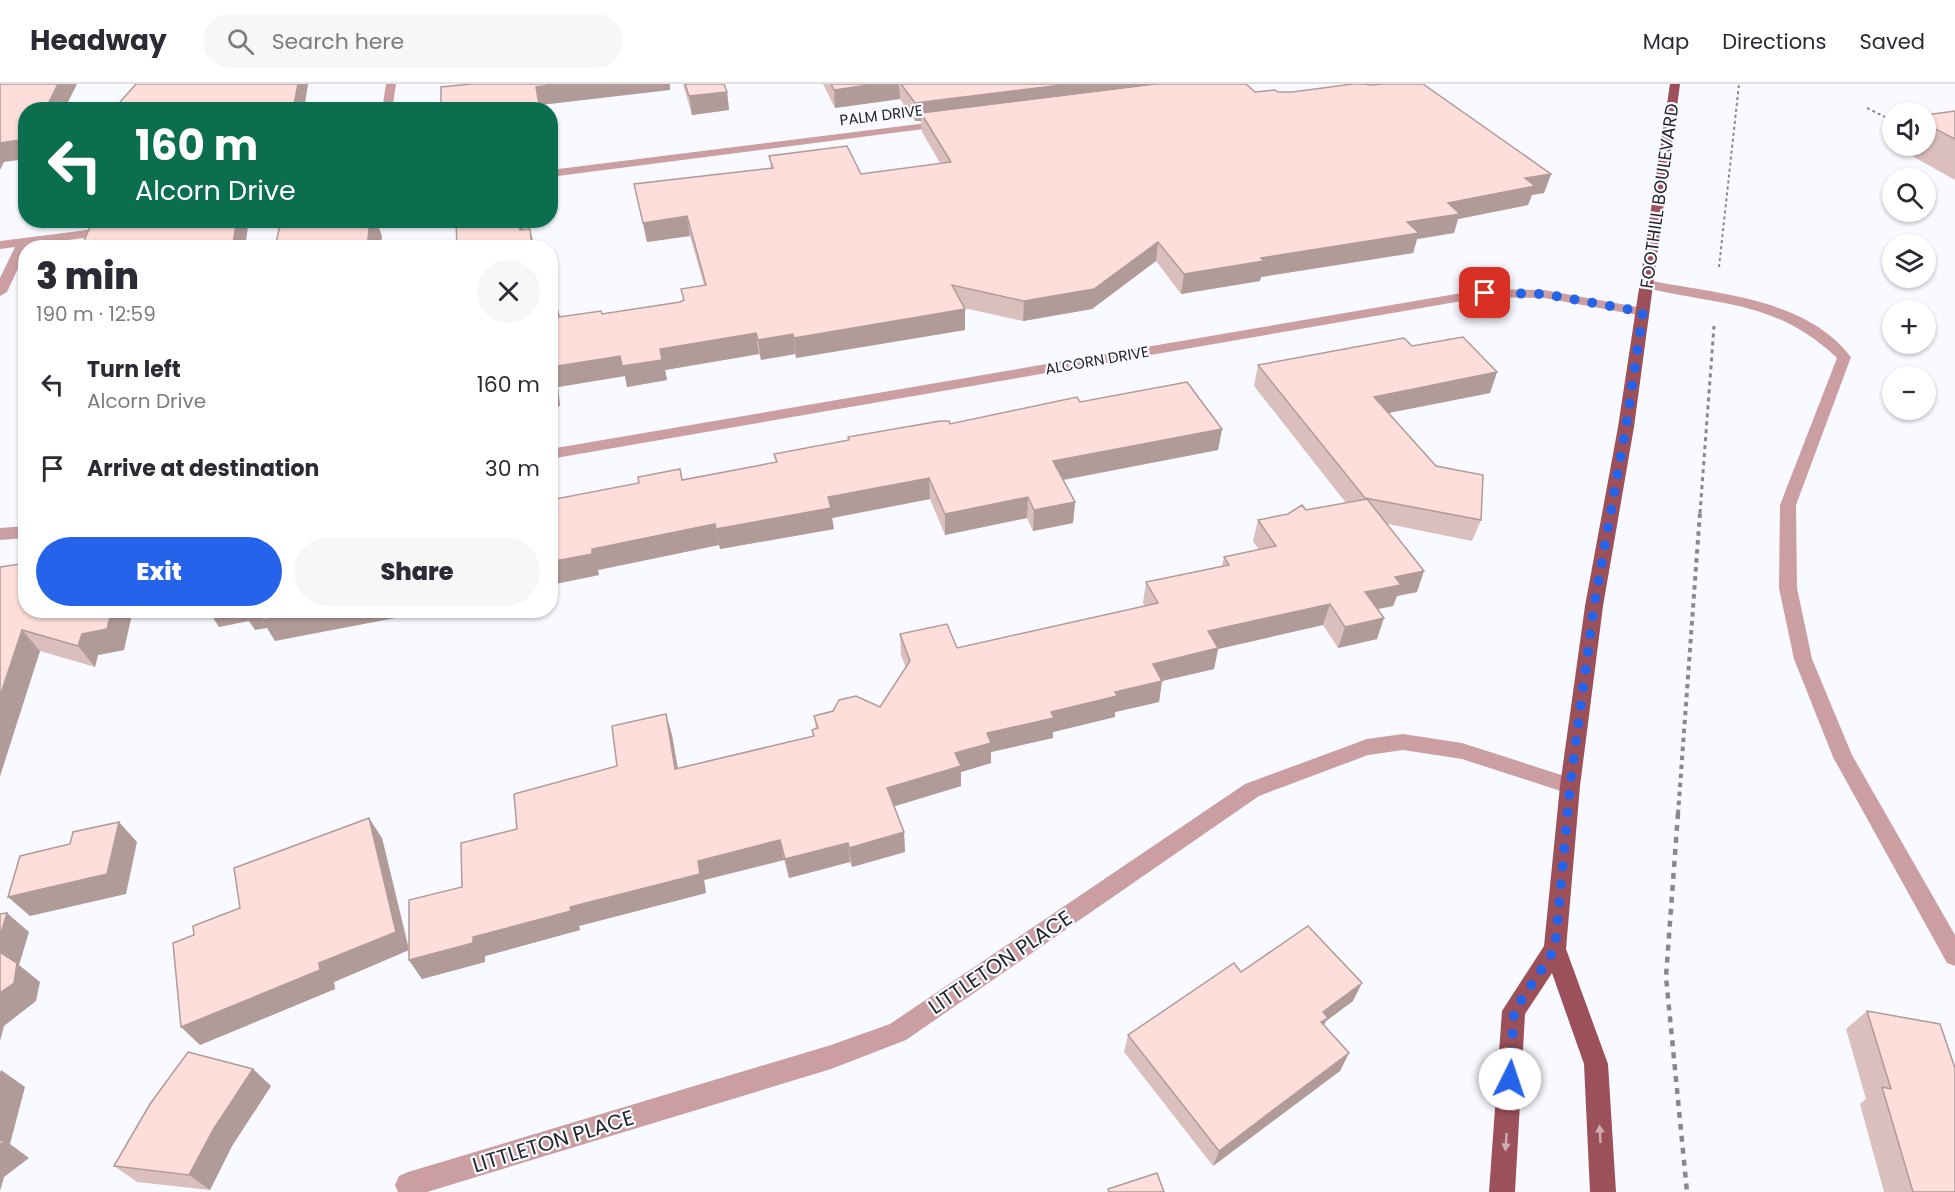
<!DOCTYPE html>
<meta charset="utf-8">
<style>
:root{--surface:#fff;--page:#f7f7f7;--text:#2b2b33;--muted:#7c7c81;--line:#e1e1e2;--accent:#2563eb}
body{margin:0;font-family:Poppins,sans-serif;background:var(--page);color:var(--text);height:100vh;display:flex;flex-direction:column;font-size:22px;white-space:nowrap}
*{box-sizing:border-box;margin:0}
p{font-size:20px;color:var(--muted)}
.icon{flex:none;width:33px;height:33px;fill:none;stroke:currentColor;stroke-width:2;stroke-linecap:round;stroke-linejoin:round}
.map{position:relative;flex:1;overflow:hidden}
.panel{position:absolute;left:18px;top:156px;width:540px;height:378px;display:flex;flex-direction:column;background:var(--surface);border-radius:24px;box-shadow:0 2px 4px #0004}
.panel>*{flex:none}
.banner{position:absolute;left:18px;top:18px;width:540px;height:126px;border-radius:24px;box-shadow:0 2px 4px #0004;background:#0b6e4f;color:#fff;overflow:hidden}
.fabs{position:absolute;left:1882px;top:18px;display:grid;gap:12px}
.fabs a{display:grid;place-items:center;width:54px;height:54px;border-radius:50%;background:var(--surface);box-shadow:0 2px 4px #0004;font-size:30px}
.pin{position:absolute;display:grid;place-items:center;width:51px;height:51px;color:#fff;margin:-26px;border-radius:12px;box-shadow:0 3px 9px #0006}
.me{position:absolute;width:66px;margin:-33px;rotate:4deg;stroke-linejoin:round;filter:drop-shadow(0 0 4px #0008)}
.turn{display:flex;align-items:center;gap:21px;height:126px;padding:0 18px;font-size:27px}
.turn .icon{width:78px;height:78px;stroke-width:2.5}
.turn b{display:block;font-size:42px;line-height:51px}
.round{display:grid;place-items:center;flex:none;width:63px;height:63px;border-radius:32px;background:var(--page)}
.overview{display:flex;align-items:center;justify-content:space-between;height:102px;padding:0 18px}
h1{font-size:36px;font-weight:800;line-height:45px}
.button{display:flex;gap:12px;margin-top:auto;padding:12px 18px}
.button a{flex:1;height:69px;border-radius:36px;background:var(--accent);color:#fff;font-size:24px;font-weight:800;line-height:69px;text-align:center}
.button a+a{background:var(--page);color:var(--text)}
ul{padding:0;list-style:none}
li{display:flex;align-items:center;gap:18px;height:84px;padding:0 18px}
li div{flex:1}
li b{display:block;font-size:22px}
li em{font-style:normal}
header{display:flex;align-items:center;gap:36px;box-sizing:border-box;height:84px;padding:0 30px;background:var(--surface);border-bottom:2px solid var(--line)}
header strong{font-size:28px}
nav{display:flex;gap:33px;margin-inline-start:auto;font-size:21px}
.search{width:420px;height:54px;background:var(--page);display:flex;align-items:center;gap:15px;box-sizing:border-box;padding:0 21px;border-radius:33px;color:var(--muted);font-size:22px}
.map>svg:first-child{display:block}
.lines{fill:none;stroke-linecap:round;stroke-linejoin:round}
.path-far3{stroke:#87898c;stroke-width:2;stroke-dasharray:3 3;stroke-linecap:butt}
.path-far2{stroke:#87898c;stroke-width:3;stroke-dasharray:4 4;stroke-linecap:butt}
.path-far1{stroke:#87898c;stroke-width:4;stroke-dasharray:4.5 4.5;stroke-linecap:butt}
.path{stroke:#87898c;stroke-width:4.5;stroke-dasharray:6 6;stroke-linecap:butt}
.minor{fill:#cb9fa2;fill-rule:evenodd}
.major{fill:#9c515a;fill-rule:evenodd}
.wall{fill:#dabfbc}
.shaded-wall{fill:#b19b99}
.building{fill:#fddedb;stroke:#b19b99;stroke-width:1.5}
.oneway{fill:#cfaeb5}
.route{stroke:#2563eb;stroke-width:10;stroke-dasharray:0 18}
.labels{text-anchor:middle;dominant-baseline:central;stroke-width:4.5;stroke-linejoin:round;paint-order:stroke}
.far-street-label{font-size:15px;fill:#242527;stroke:#f8faff}
.street-label{font-size:18px;fill:#242527;stroke:#f8faff}
.near-street-label{font-size:21px;fill:#242527;stroke:#f8faff}
</style>
<header>
<strong>Headway</strong>
<div class="search"><svg class="icon" aria-label="search" viewBox="0 0 24 24"><circle cx="10" cy="10" r="6"/><path d="M15 15l6 6"/></svg>Search here</div>
<nav><a>Map</a><a>Directions</a><a>Saved</a></nav>
</header>
<div class="map">
<svg width="1955" height="1108" viewBox="0 0 1955 1108">
<rect width="100%" height="100%" fill="#f8faff"/>
<g class="lines">
<!-- path-far3 -->
<g class="path-far3">
<polyline points="1867,24 1893,37"/>
<polyline points="1719,183 1739,0"/>
</g>
<!-- path-far2 -->
<polyline class="path-far2" points="1700,429 1714,242"/>
<!-- path-far1 -->
<polyline class="path-far1" points="1678,730 1700,428"/>
<!-- path -->
<polyline class="path" points="1678,729 1666,893 1687,1108"/>
<!-- minor -->
<g class="minor">
<polygon points="386,0 396,0 392,26 382,26"/>
<polygon points="943,37 947,38 947,42 550,93 550,86"/>
<polygon points="111,143 117,147 115,150 29,161 7,208 0,212 0,194 15,163 0,165 0,157"/>
<path d="M 1647,196 C 1715,210 1805,213 1851,273 L 1796,421 L 1797,504 L 1812,575 L 1852,671 L 1955,851 L 1955,882 L 1947,879 L 1833,673 L 1794,575 L 1779,504 L 1780,421 L 1837,274 C 1774,215 1719,222 1642,203 L 1642,197 Z"/>
<polygon points="1485,205 1544,206 1643,224 1650,228 1643,232 1544,214 1485,213 550,375 550,365"/>
<polygon points="26,442 26,454 0,456 0,444"/>
<polygon points="1403,650 1462,659 1577,696 1580,702 1577,708 1570,710 1462,675 1403,666 1368,671 1259,712 906,956 831,985 427,1108 398,1108 395,1101 399,1092 408,1088 831,961 890,940 1245,700 1367,655"/>
</g>
<!-- major -->
<polygon class="major" points="1670,0 1680,0 1634,343 1603,522 1580,702 1566,865 1608,980 1616,1108 1590,1108 1584,980 1552,889 1525,930 1515,1108 1489,1108 1502,927 1544,862 1560,702 1585,522 1618,343"/>
</g>
<!-- wall -->
<g class="wall">
<polygon points="683,0 724,0 727,8 729,26 692,31"/>
<polygon points="823,0 1246,0 1255,8 1278,8 1551,90 1544,109 1532,111 1528,121 1458,135 1454,149 1417,155 1413,169 1261,193 1260,197 1181,210 1156,177 1092,225 1023,237 964,224 965,225 965,246 796,274 795,270 761,276 759,270 665,286 667,296 627,303 625,292 558,303 560,322 550,323 550,228 558,227 560,233 602,230 680,218 684,216 704,201 690,152 647,158 634,100 771,84 769,72 861,90 940,79 922,48 921,37 915,37 900,15 835,24"/>
<polygon points="1955,27 1955,96 1896,63 1897,62 1926,62 1926,31"/>
<polygon points="1412,262 1497,288 1490,309 1388,329 1481,436 1472,457 1388,440 1417,508 1397,512 1393,522 1377,525 1377,555 1338,564 1323,541 1218,565 1214,585 1162,597 1159,618 1115,628 1115,633 1053,648 1053,654 991,668 991,679 961,688 961,702 894,722 904,748 905,768 852,783 850,778 789,794 784,776 704,796 706,809 579,842 580,846 485,872 485,878 422,895 409,876 409,866 334,898 335,905 200,961 194,851 240,824 382,754 409,865 462,803 517,745 617,682 672,651 678,684 813,653 812,646 816,645 814,632 880,623 906,584 901,571 900,550 957,564 1145,522 1143,519 1146,498 1222,482 1224,473 1259,466 1253,457 1258,436 1346,419 1254,302 1258,281"/>
<polygon points="1080,318 1222,345 1218,366 1063,396 1075,418 1073,439 1033,447 1027,434 945,451 930,415 832,434 834,445 720,465 719,461 598,486 599,491 550,501 682,396 776,378 774,370"/>
<polygon points="0,483 124,566 98,571 95,583 40,567 0,692"/>
<polygon points="1241,888 1353,917 1326,937 1324,941 1349,969 1340,987 1213,1082 1124,968 1128,951"/>
<polygon points="1867,927 1955,1108 1884,1108 1860,1020 1866,1015 1846,945"/>
<polygon points="253,985 271,1002 232,1062 210,1106 137,1098 114,1082"/>
</g>
<!-- shaded-wall -->
<g class="shaded-wall">
<polygon points="58,0 77,0 64,26 45,26"/>
<polygon points="298,0 308,0 304,26 293,26"/>
<polygon points="560,0 670,0 670,6 541,21 541,26 540,26 536,3"/>
<polygon points="876,0 899,0 900,15 835,24 834,6"/>
<polygon points="1070,0 1210,0 921,29 921,37 915,37 915,19"/>
<polygon points="727,8 729,26 692,31 689,12"/>
<polygon points="26,55 26,75 4,78 0,86 0,59"/>
<polygon points="1551,90 1544,109 1532,111 1528,121 1458,135 1454,149 1417,155 1413,169 1261,193 1260,197 1181,210 1184,190 1407,138 1448,119 1525,94"/>
<polygon points="687,132 690,152 647,158 643,139"/>
<polygon points="237,136 249,136 245,164 232,164"/>
<polygon points="370,136 376,136 382,152 381,164 367,164"/>
<polygon points="519,136 522,136 523,141 525,164 520,146"/>
<polygon points="530,145 535,164 532,164"/>
<polygon points="1158,158 1156,177 1092,225 1023,237 1024,217"/>
<polygon points="965,225 965,246 796,274 794,254"/>
<polygon points="756,249 759,270 665,286 667,296 627,303 625,292 558,303 560,322 550,323 550,302 552,283"/>
<polygon points="793,250 795,270 761,276 758,256"/>
<polygon points="1497,288 1490,309 1368,333 1374,313"/>
<polygon points="1222,345 1218,366 1052,398 1053,377"/>
<polygon points="26,367 26,374 20,368"/>
<polygon points="929,394 930,415 832,434 834,445 720,465 716,445 828,413"/>
<polygon points="1028,413 1027,434 945,451 945,430"/>
<polygon points="1075,418 1073,439 1033,447 1034,426"/>
<polygon points="715,440 719,461 598,486 599,491 550,501 550,478 592,465"/>
<polygon points="1424,487 1417,508 1397,512 1393,522 1358,529 1365,508 1395,493"/>
<polygon points="1330,520 1323,541 1218,565 1214,585 1162,597 1159,618 1115,628 1115,633 1053,648 1053,654 991,668 991,679 961,688 961,702 889,724 887,704 955,669 987,649 1051,628 1115,608 1153,580 1208,547"/>
<polygon points="112,526 133,526 124,566 98,571 95,583 78,562 82,550"/>
<polygon points="208,526 437,526 275,557 267,544 255,546 249,537 219,543"/>
<polygon points="1384,534 1377,555 1338,564 1345,543"/>
<polygon points="22,546 40,567 0,692 0,612"/>
<polygon points="666,630 672,651 681,705 675,685"/>
<polygon points="369,734 382,754 409,866 334,898 335,905 200,961 181,943 319,879"/>
<polygon points="119,738 137,758 126,810 30,832 8,813"/>
<polygon points="904,748 905,768 852,783 849,764"/>
<polygon points="780,756 784,776 704,796 706,809 579,842 580,846 485,872 485,878 422,895 409,876 473,853 570,823 698,777"/>
<polygon points="848,759 850,778 789,794 785,775"/>
<polygon points="7,829 29,848 19,881 40,898 36,917 4,942 0,957 0,852"/>
<polygon points="1362,899 1353,917 1326,937 1319,951 1323,928"/>
<polygon points="1349,969 1340,987 1213,1082 1219,1067"/>
<polygon points="253,985 271,1002 232,1062 210,1106 189,1091 213,1046"/>
<polygon points="1,986 25,1003 10,1060 29,1074 4,1093 0,1107 0,989"/>
</g>
<!-- building -->
<g class="building">
<polygon points="0,0 58,0 45,26 26,26 26,55 0,59"/>
<polygon points="136,0 298,0 293,26 113,26"/>
<polygon points="471,0 560,0 536,3 540,26 441,26 441,3"/>
<polygon points="685,0 724,0 727,8 689,12"/>
<polygon points="831,0 876,0 834,6"/>
<polygon points="901,0 1070,0 915,19"/>
<polygon points="1155,0 1246,0 1255,8 1275,6 1278,8 1292,8 1353,0 1365,0 1371,1 1383,0 1423,0 1551,90 1525,94 1535,102 1448,119 1460,130 1407,138 1419,149 1261,174 1264,177 1184,190 1158,158 1094,205 1024,217 952,201 965,225 794,254 793,250 758,256 756,249 660,265 662,276 622,282 620,272 552,283 554,301 550,302 550,228 558,227 559,233 601,227 602,230 680,218 684,216 681,205 706,201 687,132 643,139 634,100 773,84 769,72 847,62 861,90 951,78 921,29"/>
<polygon points="1955,27 1955,55 1926,40 1926,31"/>
<polygon points="93,136 237,136 232,164 81,164"/>
<polygon points="281,136 370,136 367,164 275,164"/>
<polygon points="456,136 519,136 520,146 530,145 532,164 457,164"/>
<polygon points="1463,253 1497,288 1374,313 1436,382 1483,391 1481,436 1365,414 1258,281 1404,254 1412,262"/>
<polygon points="1187,298 1222,345 1053,377 1075,418 1034,426 1028,413 945,430 929,394 828,413 831,424 716,445 715,440 592,465 592,470 550,478 550,416 639,399 638,393 680,385 682,396 777,378 774,370 849,356 848,353 940,337 949,337 950,340 1077,313 1080,318"/>
<polygon points="26,354 26,367 20,368"/>
<polygon points="1367,415 1424,487 1395,493 1401,501 1365,508 1384,534 1345,543 1330,520 1208,547 1218,564 1153,580 1162,597 1115,608 1117,612 1051,628 1054,634 987,649 991,659 955,669 961,682 887,704 904,748 849,764 848,759 785,775 780,756 698,777 700,790 570,823 571,827 473,853 473,859 409,876 409,816 462,803 461,759 517,745 514,710 617,682 612,642 666,630 675,685 814,652 812,646 818,644 814,632 833,627 839,616 856,612 880,623 910,577 900,550 947,540 957,564 1158,519 1146,498 1229,481 1224,473 1276,462 1258,436 1288,430 1302,421 1306,426"/>
<polygon points="26,479 26,526 112,526 107,545 82,550 78,562 22,546 0,612 0,483"/>
<polygon points="264,526 312,526 262,536"/>
<polygon points="369,734 396,848 319,879 320,886 181,943 173,859 194,851 193,842 240,824 234,784"/>
<polygon points="119,738 107,790 8,813 20,772 70,760 73,748"/>
<polygon points="7,829 0,852 0,830"/>
<polygon points="1308,842 1362,899 1323,928 1328,934 1321,938 1349,969 1219,1067 1128,951 1234,879 1241,888"/>
<polygon points="0,868 17,879 14,899 0,909"/>
<polygon points="1867,927 1940,940 1955,984 1955,1108 1913,1108 1882,1003 1891,1005"/>
<polygon points="188,968 253,985 213,1046 189,1091 114,1082 150,1020"/>
<polygon points="0,1055 4,1058 0,1061"/>
<polygon points="1157,1089 1164,1108 1109,1108 1108,1105"/>
</g>
<!-- one-way arrows -->
<defs><path id="oneway-solid" d="M-6-.8H1V-3.2L6.5 0L1 3.2V.8H-6Z" transform="scale(1.5)"/></defs>
<g class="oneway">
<use href="#oneway-solid" transform="translate(1600 1050) rotate(-93)"/>
<use href="#oneway-solid" transform="translate(1506 1058) rotate(94)"/>
</g>
<g class="lines">
<!-- route -->
<polyline class="route" points="1485,209 1544,210 1643,228 1626,343 1594,522 1570,702 1555,865 1514,927 1510,995"/>
</g>
<g class="labels">
<!-- far-street labels -->
<g class="far-street-label">
<text transform="translate(881 31) rotate(-7)">PALM DRIVE</text>
<text transform="translate(1097 276) rotate(-10)">ALCORN DRIVE</text>
</g>
<!-- street labels -->
<g class="street-label">
<text transform="translate(1659 112) rotate(-82)">FOOTHILL BOULEVARD</text>
</g>
<!-- near-street labels -->
<g class="near-street-label">
<text transform="translate(1000 878) rotate(-34)">LITTLETON PLACE</text>
<text transform="translate(553 1057) rotate(-17)">LITTLETON PLACE</text>
</g>
</g>
</svg>
<div class="fabs">
<a><svg class="icon" aria-label="sound" viewBox="0 0 24 24"><path d="M4 9h4l5-4v14l-5-4H4zM17 9q2 3 0 6"/></svg></a>
<a><svg class="icon" aria-label="search" viewBox="0 0 24 24"><circle cx="10" cy="10" r="6"/><path d="M15 15l6 6"/></svg></a>
<a><svg class="icon" aria-label="layers" viewBox="0 0 24 24"><path d="M12 4l9 5-9 5-9-5zM3 14l9 5 9-5"/></svg></a>
<a>+</a>
<a>−</a>
</div>
<div class="pin" style="left:1485px;top:209px;background:#d93025"><svg class="icon" aria-label="arrive" viewBox="0 0 24 24"><path d="M6 21V4h12l-3 4 3 4H6"/></svg></div>
<svg class="me" style="left:1510px;top:995px" viewBox="-20 -20 40 40"><circle r="19" fill="#fff"/><path d="M0-13L10 11 0 6-10 11z" fill="#2563eb"/></svg>
<div class="banner">
<div class="turn"><svg class="icon" aria-label="left" viewBox="0 0 24 24"><path d="M17 20v-9H6M10 6l-5 5 5 5"/></svg><div><b>160 m</b>Alcorn Drive</div></div>
</div>
<section class="panel">
<div class="overview"><div><h1>3 min</h1><p>190 m · 12:59</p></div><a class="round"><svg class="icon" aria-label="close" viewBox="0 0 24 24"><path d="M6 6l12 12M18 6L6 18"/></svg></a></div>
<ul>
<li><svg class="icon" aria-label="left" viewBox="0 0 24 24"><path d="M17 20v-9H6M10 6l-5 5 5 5"/></svg><div><b>Turn left</b><p>Alcorn Drive</p></div><em>160 m</em></li>
<li><svg class="icon" aria-label="arrive" viewBox="0 0 24 24"><path d="M6 21V4h12l-3 4 3 4H6"/></svg><div><b>Arrive at destination</b></div><em>30 m</em></li>
</ul>
<div class="button"><a>Exit</a><a>Share</a></div>
</section>
</div>
